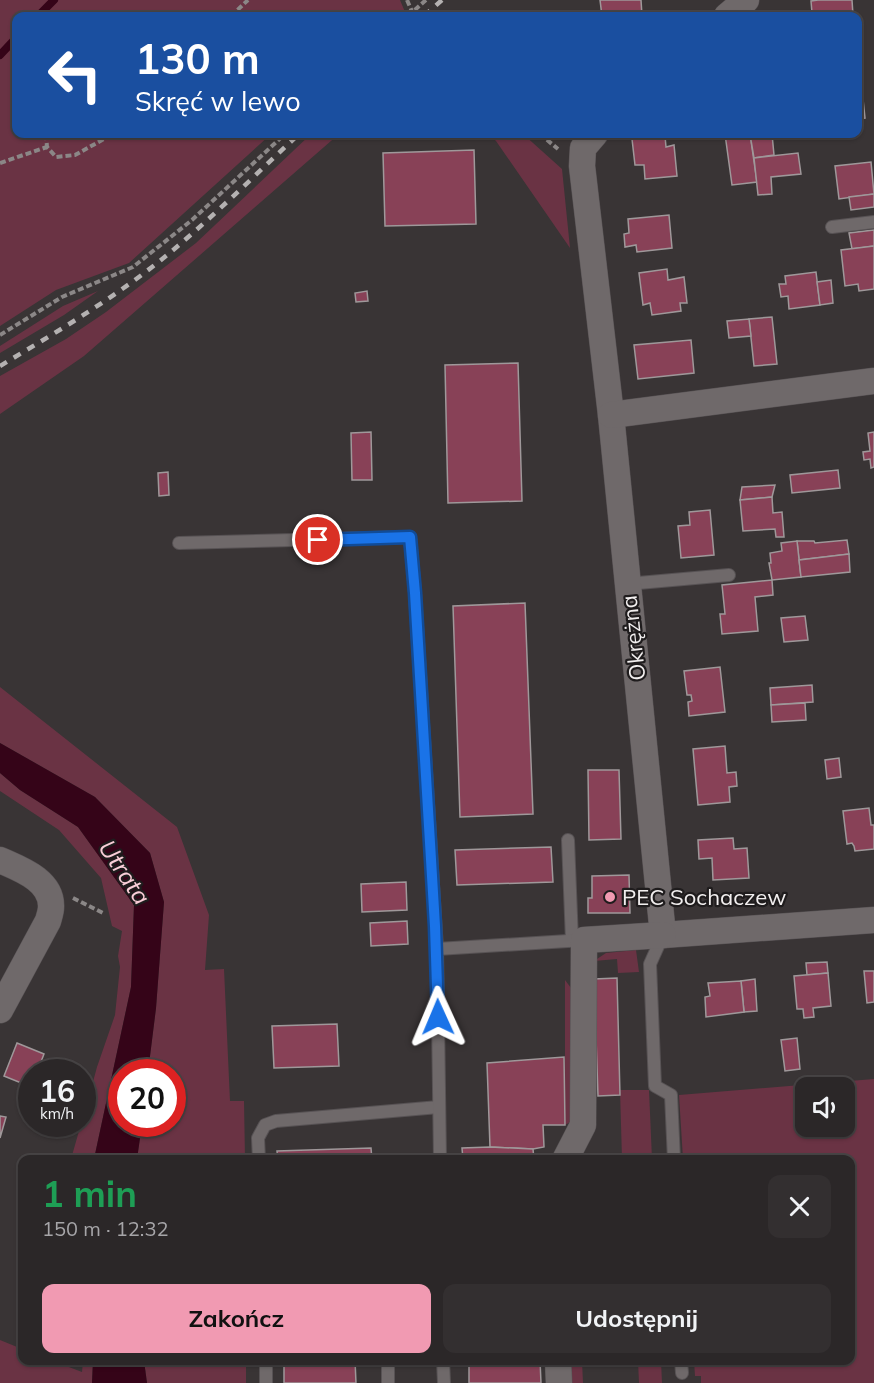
<!DOCTYPE html>
<html lang="pl">
<meta charset="utf-8">
<style>
:root{--surface:#2b2728;--page:#332f30;--text:#f1f3f6;--muted:#a6a5a8;--line:#474445;--accent:#f19ab2}
body{margin:0;font-family:Mulish,sans-serif;background:var(--page);color:var(--text);height:100vh;display:flex;flex-direction:column;font-size:22px;white-space:nowrap}
*{box-sizing:border-box;margin:0}
p{font-size:20px;color:var(--muted)}
.icon{flex:none;width:33px;height:33px;fill:none;stroke:currentColor;stroke-width:2;stroke-linecap:round;stroke-linejoin:round}
.map{position:relative;flex:1;overflow:hidden}
.side{position:absolute;left:18px;top:1155px;width:837px;height:210px;display:flex;flex-direction:column;background:var(--surface);border-radius:12px;box-shadow:0 2px 4px #0004,0 0 0 2px var(--line)}
.side>*{flex:none}
.guide{position:absolute;left:12px;top:12px;width:850px;height:126px;border-radius:12px;box-shadow:0 2px 4px #0004,0 0 0 2px var(--line);background:#1a4fa0;color:#fff;overflow:hidden}
.tools{position:absolute;left:795px;top:1077px;display:grid;gap:12px}
.tools a{display:grid;place-items:center;width:60px;height:60px;border-radius:12px;background:var(--surface);box-shadow:0 2px 4px #0004,0 0 0 2px var(--line);font-size:30px}
.speed{position:absolute;left:18px;top:1059px;display:flex;gap:12px;font-size:30px;font-weight:700;text-align:center}
.speed>*{display:grid;place-content:center;width:78px;height:78px;border-radius:50%;background:var(--surface);box-shadow:0 2px 4px #0004,0 0 0 2px var(--line);line-height:1}
.speed small{font-size:15px;font-weight:400}
.speed .limit{border:9px solid #d22;background:#fff;color:#111}
.pin{position:absolute;display:grid;place-items:center;width:51px;height:51px;color:#fff;margin:-26px;border:3px solid #fff;border-radius:50%;box-shadow:0 2px 6px #0007}
.me{position:absolute;width:66px;margin:-33px;rotate:359deg;stroke-linejoin:round;filter:drop-shadow(0 0 4px #0008)}
.turn{display:flex;align-items:center;gap:21px;height:126px;padding:0 24px;font-size:27px}
.turn .icon{width:78px;height:78px;stroke-width:2.5}
.turn b{display:block;font-size:42px;line-height:51px}
.round{display:grid;place-items:center;flex:none;width:63px;height:63px;border-radius:12px;background:var(--page)}
.head{display:flex;align-items:center;justify-content:space-between;height:102px;padding:0 24px}
h1{font-size:36px;font-weight:700;line-height:45px;color:#1e9e55}
.cta{display:flex;gap:12px;margin-top:auto;padding:12px 24px}
.cta a{flex:1;height:69px;border-radius:12px;background:var(--accent);color:#111;font-size:24px;font-weight:700;line-height:69px;text-align:center}
.cta a+a{background:var(--page);color:var(--text)}
.map>svg:first-child{display:block}
.green{fill:#6a3344;fill-rule:evenodd}
.water{fill:#350418}
.lines{fill:none;stroke-linecap:round;stroke-linejoin:round}
.stream{stroke:#350418;stroke-width:8}
.building{fill:#884157;stroke:#9f989a;stroke-width:1.5}
.lane-casing{stroke:#575254;stroke-width:14}
.street-casing{stroke:#575254;stroke-width:27}
.path{stroke:#8b8787;stroke-width:4;stroke-dasharray:6 3;stroke-linecap:butt}
.lane{stroke:#6f696a;stroke-width:12}
.street{stroke:#6f696a;stroke-width:26}
.rail{stroke:#b4b1b1;stroke-width:4.5;stroke-dasharray:8 8;stroke-linecap:butt}
.route-casing{stroke:#114b97;stroke-width:15}
.route{stroke:#1a73e8;stroke-width:10}
.poi-dot{fill:#f19ab2;stroke:#1f1c1d;stroke-width:2}
.labels{text-anchor:middle;dominant-baseline:central;stroke-width:4.5;stroke-linejoin:round;paint-order:stroke}
.street-label{font-size:22px;fill:#f2efef;stroke:#1f1c1d}
.poi-label{font-size:22px;fill:#f2efef;stroke:#1f1c1d;text-anchor:start}
.water-label{font-size:24px;font-style:italic;fill:#faced8;stroke:#1f1c1d}
</style>
<div class="map">
<svg width="874" height="1383" viewBox="0 0 874 1383">
<rect width="100%" height="100%" fill="#393435"/>
<!-- green -->
<g class="green">
<polygon points="0,0 400,0 405,12 400,16 16,16 16,134 271,134 129,263 56,290 0,326"/>
<polygon points="311,134 339,134 84,356 0,414 0,376 66,339 106,312 196,243"/>
<polygon points="489,134 523,134 562,169 570,248 496,141"/>
<polygon points="98,291 64,315 0,353 0,346 63,306"/>
<polygon points="0,687 177,827 209,915 205,970 224,969 230,1101 244,1101 245,1159 137,1159 142,1124 172,1124 172,1072 148,1072 156,1008 164,902 150,853 95,797 0,743"/>
<polygon points="0,773 20,790 78,827 134,905 131,987 94,1159 71,1159 81,1124 82,1124 83,1119 97,1067 115,1015 120,967 118,956 122,931 112,926 101,878 59,830 0,791"/>
<polygon points="636,950 639,972 618,973 617,959 594,961 606,953"/>
<polygon points="565,980 571,988 574,1120 565,1125"/>
<path d="M 874,1079 L 874,1383 L 701,1383 L 701,1376 L 695,1376 L 694,1361 L 850,1360 L 850,1160 L 683,1159 L 679,1095 ZM 806,1088 L 844,1088 L 844,1126 L 806,1126 Z"/>
<polygon points="620,1090 649,1090 652,1159 622,1159"/>
<polygon points="0,1340 22,1349 22,1360 53,1361 82,1372 83,1361 93,1361 92,1383 0,1383"/>
<polygon points="144,1361 246,1361 246,1383 147,1383"/>
<polygon points="569,1361 582,1361 583,1383 570,1383"/>
<polygon points="638,1361 661,1361 662,1383 639,1383"/>
</g>
<!-- water -->
<g class="water">
<polygon points="0,743 95,797 150,853 164,902 156,1008 148,1072 122,1072 122,1124 142,1124 137,1159 94,1159 131,987 134,905 78,827 20,790 0,773"/>
<polygon points="93,1361 144,1361 147,1383 92,1383"/>
</g>
<g class="lines">
<!-- stream -->
<g class="stream">
<polyline points="38,16 54,0"/>
<polyline points="0,55 16,38"/>
</g>
</g>
<!-- building -->
<g class="building">
<polygon points="600,0 641,0 642,16 602,16"/>
<polygon points="818,0 852,0 853,15 821,16 821,12 812,13 811,1"/>
<polygon points="858,89 859,99 863,99 865,118 858,119"/>
<polygon points="725,134 750,134 757,182 732,185"/>
<polygon points="750,134 772,134 774,155 754,158"/>
<polygon points="665,136 666,147 674,145 677,176 645,179 644,165 635,165 632,139"/>
<polygon points="474,150 476,224 385,226 383,153"/>
<polygon points="798,153 801,174 771,177 772,194 758,195 754,158"/>
<polygon points="871,162 874,194 839,199 835,166"/>
<polygon points="874,194 874,207 851,210 849,197"/>
<polygon points="669,215 672,248 637,252 636,245 625,247 624,234 629,233 628,219"/>
<polygon points="874,230 874,246 852,249 849,233"/>
<polygon points="874,246 874,289 859,291 858,284 845,286 841,250"/>
<polygon points="667,269 668,280 684,277 687,303 680,303 681,311 652,315 650,303 643,305 639,273"/>
<polygon points="816,272 820,305 789,309 788,296 781,297 779,284 786,284 785,276"/>
<polygon points="831,280 833,303 820,305 817,282"/>
<polygon points="367,291 368,301 356,302 355,293"/>
<polygon points="772,317 777,364 754,366 749,319"/>
<polygon points="749,319 751,336 729,338 727,321"/>
<polygon points="691,340 694,373 638,379 634,345"/>
<polygon points="518,363 522,501 448,503 445,365"/>
<polygon points="371,432 372,480 352,480 351,433"/>
<polygon points="874,432 874,467 871,468 870,459 864,460 863,452 870,451 868,433"/>
<polygon points="838,470 840,488 792,493 790,475"/>
<polygon points="168,472 169,495 159,496 158,473"/>
<polygon points="775,485 772,497 740,500 742,487"/>
<polygon points="772,497 773,513 782,512 784,537 776,537 775,529 743,531 740,500"/>
<polygon points="710,510 714,555 681,558 678,526 690,525 689,512"/>
<polygon points="847,540 849,554 799,560 797,541 814,541 815,543"/>
<polygon points="797,541 801,577 772,580 769,563 771,563 770,553 782,551 781,543"/>
<polygon points="849,554 850,572 801,577 799,560"/>
<polygon points="772,580 773,595 755,597 758,631 722,634 720,614 725,614 722,585"/>
<polygon points="525,603 533,814 460,817 453,606"/>
<polygon points="805,616 808,640 784,642 781,618"/>
<polygon points="720,667 725,712 689,716 688,702 692,701 691,695 687,695 684,671"/>
<polygon points="812,685 813,702 771,705 770,688"/>
<polygon points="805,703 806,720 772,722 771,705"/>
<polygon points="725,746 727,773 736,772 737,786 729,787 730,802 698,805 693,749"/>
<polygon points="839,758 841,777 827,779 825,760"/>
<polygon points="588,770 619,770 621,839 589,840"/>
<polygon points="869,808 871,825 874,825 874,849 855,851 854,846 852,843 847,844 843,811"/>
<polygon points="733,838 734,849 747,848 749,878 713,880 712,858 699,859 698,840"/>
<polygon points="551,847 553,882 457,885 455,850"/>
<polygon points="629,875 630,913 588,913 588,898 592,898 592,876"/>
<polygon points="406,882 407,910 362,912 361,884"/>
<polygon points="407,921 408,944 371,946 370,923"/>
<polygon points="827,962 828,973 807,975 806,963"/>
<polygon points="864,971 874,971 874,1002 867,1003"/>
<polygon points="828,973 831,1006 813,1008 814,1017 804,1018 803,1009 797,1009 794,976"/>
<polygon points="617,978 620,1095 598,1096 594,979"/>
<polygon points="755,979 757,1011 744,1012 741,981"/>
<polygon points="741,981 744,1012 706,1017 705,997 710,996 708,983"/>
<polygon points="337,1024 339,1066 274,1068 272,1026"/>
<polygon points="797,1038 800,1069 785,1071 781,1040"/>
<polygon points="17,1043 44,1054 37,1072 32,1072 31,1087 4,1076"/>
<polygon points="564,1057 565,1125 543,1125 544,1147 533,1149 490,1147 487,1063"/>
<polygon points="0,1116 6,1117 0,1138"/>
<polygon points="490,1147 533,1149 534,1160 463,1160 462,1148"/>
<polygon points="371,1148 372,1160 278,1160 277,1151"/>
<polygon points="284,1360 355,1360 356,1383 284,1383"/>
<polygon points="469,1360 540,1360 541,1383 469,1383"/>
</g>
<g class="lines">
<defs>
<g id="lane">
<polyline points="832,227 874,222"/>
<polyline points="179,543 410,537 415,593 437,949"/>
<polyline points="627,584 729,575"/>
<polyline points="568,840 572,941"/>
<polyline points="663,935 650,964 655,1086 671,1095 674,1160"/>
<polyline points="259,1160 258,1138 265,1125 276,1121 439,1107"/>
<polyline points="440,1160 437,949 584,940"/>
<polyline points="266,1360 266,1383"/>
<polyline points="388,1360 388,1383"/>
<polyline points="443,1360 444,1383"/>
<polyline points="681,1360 682,1373"/>
</g>
<g id="street">
<polyline points="727,16 746,0"/>
<polyline points="595,134 583,148 582,166 611,415 663,935 874,920"/>
<polyline points="611,415 874,381"/>
<path d="M 0,860 C 20,869 52,880 51,907 C 51,912 49,917 48,921 L 0,1010"/>
<polyline points="565,1160 583,1125 584,940 663,935"/>
<polyline points="558,1360 559,1383"/>
</g>
</defs>
<!-- lane casing -->
<use href="#lane" class="lane-casing"/>
<!-- street casing -->
<use href="#street" class="street-casing"/>
<!-- path -->
<g class="path">
<polyline points="407,0 414,16"/>
<polyline points="231,16 248,0"/>
<polyline points="408,16 426,0"/>
<polyline points="46,134 47,147 56,157 75,155 113,134"/>
<polyline points="540,134 558,149"/>
<polyline points="0,163 47,147"/>
<polyline points="0,335 62,297 133,267 192,220 285,134"/>
<polyline points="73,898 103,913"/>
</g>
<!-- lane -->
<use href="#lane" class="lane"/>
<!-- street -->
<use href="#street" class="street"/>
<!-- rail -->
<g class="rail">
<polyline points="424,16 442,0"/>
<path d="M 0,366 C 55,333 111,300 161,260 C 209,221 254,176 299,134"/>
</g>
</g>
<g class="lines">
<defs>
<polyline id="route" points="318,540 410,537 415,593 435,926 438,1017"/>
</defs>
<!-- route casing -->
<use href="#route" class="route-casing"/>
<!-- route -->
<use href="#route" class="route"/>
</g>
<!-- markers -->
<circle class="poi-dot" cx="610" cy="897" r="6"/>
<g class="labels">
<!-- street labels -->
<g class="street-label">
<text transform="translate(633 638) rotate(-96)">Okrężna</text>
</g>
<!-- poi labels -->
<g class="poi-label">
<text x="622" y="897">PEC Sochaczew</text>
</g>
<!-- water labels -->
<g class="water-label">
<text transform="translate(125 872) rotate(56)">Utrata</text>
</g>
</g>
</svg>
<div class="tools">
<a><svg class="icon" aria-label="sound" viewBox="0 0 24 24"><path d="M4 9h4l5-4v14l-5-4H4zM17 9q2 3 0 6"/></svg></a>
</div>
<div class="speed"><div>16<small>km/h</small></div><div class="limit">20</div></div>
<div class="pin" style="left:318px;top:540px;background:#d93025"><svg class="icon" aria-label="arrive" viewBox="0 0 24 24"><path d="M6 21V4h12l-3 4 3 4H6"/></svg></div>
<svg class="me" style="left:438px;top:1017px" viewBox="-20 -20 40 40"><path d="M0-17L14 15 0 8-14 15z" fill="#1a73e8" stroke="#fff" stroke-width="4"/></svg>
<div class="guide">
<div class="turn"><svg class="icon" aria-label="left" viewBox="0 0 24 24"><path d="M17 20v-9H6M10 6l-5 5 5 5"/></svg><div><b>130 m</b>Skręć w lewo</div></div>
</div>
<section class="side">
<div class="head"><div><h1>1 min</h1><p>150 m · 12:32</p></div><a class="round"><svg class="icon" aria-label="close" viewBox="0 0 24 24"><path d="M6 6l12 12M18 6L6 18"/></svg></a></div>
<div class="cta"><a>Zakończ</a><a>Udostępnij</a></div>
</section>
</div>
